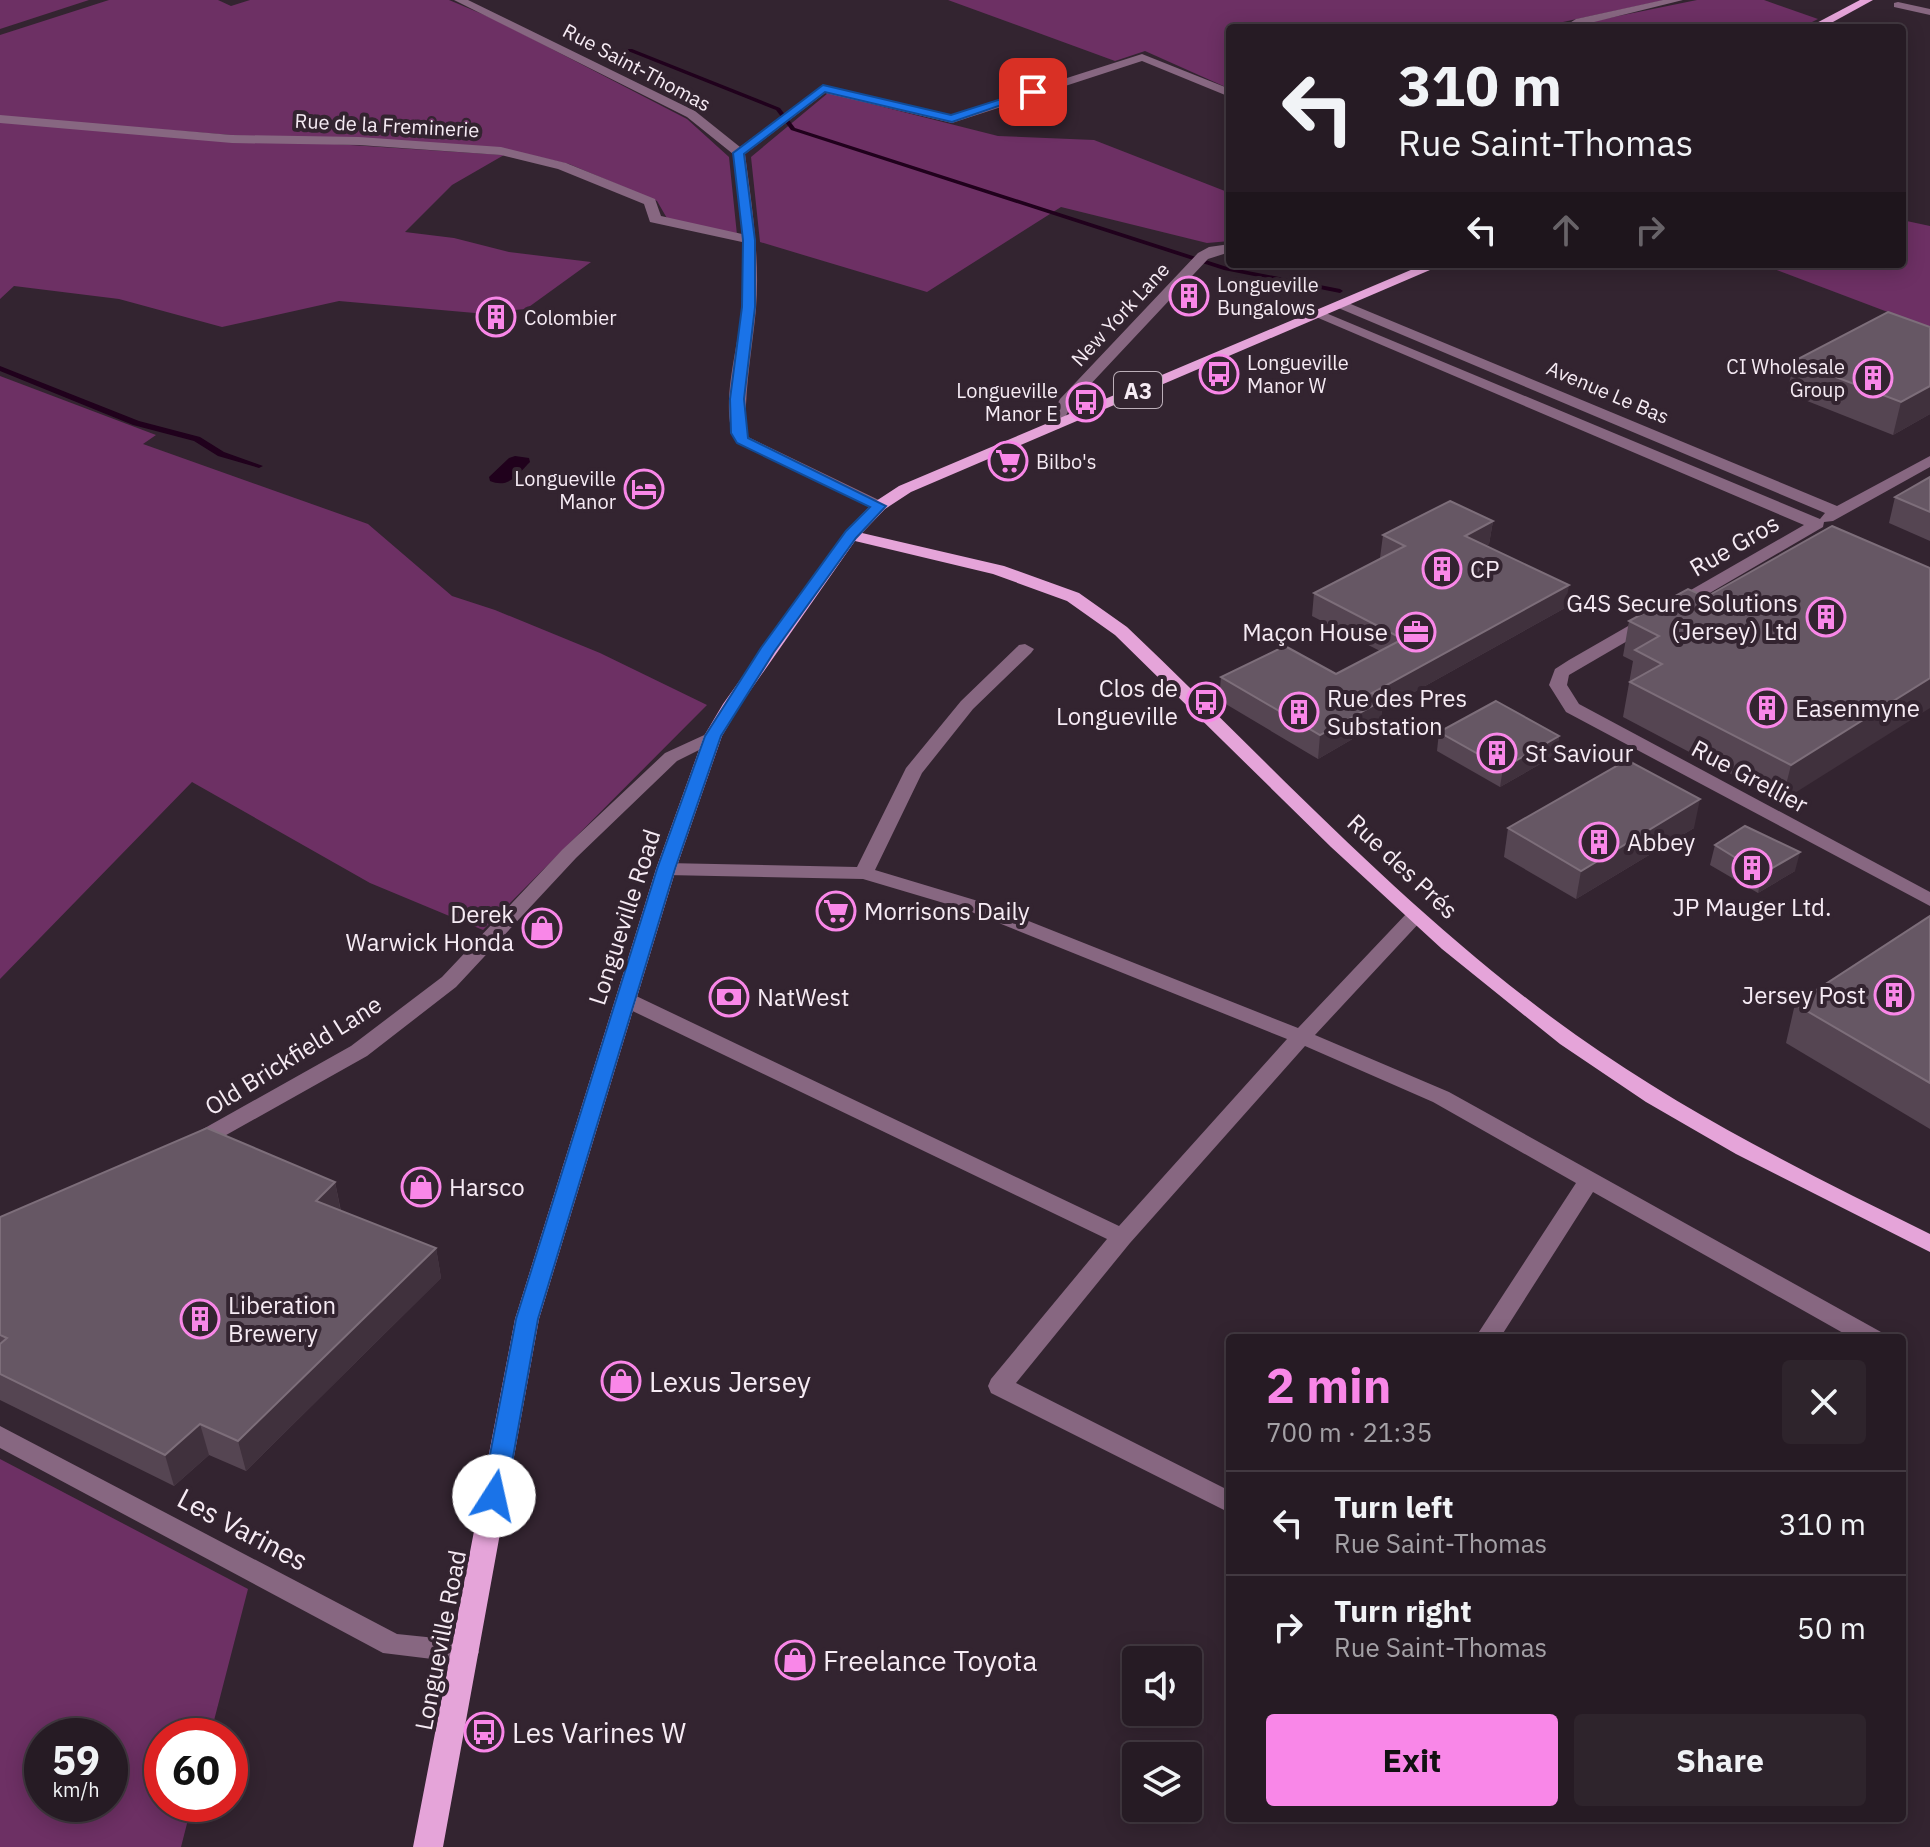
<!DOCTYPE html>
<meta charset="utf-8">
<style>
:root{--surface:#261b24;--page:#2e242c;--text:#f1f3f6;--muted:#a4a1a6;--line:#423941;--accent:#f987e8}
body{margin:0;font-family:"IBM Plex Sans",sans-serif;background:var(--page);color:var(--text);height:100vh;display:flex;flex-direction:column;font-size:30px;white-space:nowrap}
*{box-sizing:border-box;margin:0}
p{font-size:26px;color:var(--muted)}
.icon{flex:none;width:44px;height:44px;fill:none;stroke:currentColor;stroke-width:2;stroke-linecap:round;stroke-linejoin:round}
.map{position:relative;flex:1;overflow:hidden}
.sheet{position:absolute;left:1226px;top:1334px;width:680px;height:488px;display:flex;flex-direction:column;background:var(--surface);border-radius:8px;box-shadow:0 4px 20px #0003,0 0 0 2px var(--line)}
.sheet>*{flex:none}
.banner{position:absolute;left:1226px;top:24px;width:680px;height:244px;border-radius:8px;box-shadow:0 4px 20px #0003,0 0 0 2px var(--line);background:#261b24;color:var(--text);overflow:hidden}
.controls{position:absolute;left:1122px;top:1646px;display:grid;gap:16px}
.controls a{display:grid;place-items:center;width:80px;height:80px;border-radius:8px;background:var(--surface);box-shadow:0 4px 20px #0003,0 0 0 2px var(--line);font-size:40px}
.speed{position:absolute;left:24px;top:1718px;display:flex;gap:16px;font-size:40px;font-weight:700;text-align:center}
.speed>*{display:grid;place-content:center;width:104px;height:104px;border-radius:50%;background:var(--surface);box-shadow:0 4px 20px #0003,0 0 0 2px var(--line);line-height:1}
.speed small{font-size:20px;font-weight:400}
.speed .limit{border:12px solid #d22;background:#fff;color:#111}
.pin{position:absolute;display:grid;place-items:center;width:68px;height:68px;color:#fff;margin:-34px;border-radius:16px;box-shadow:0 4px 12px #0006}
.me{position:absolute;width:88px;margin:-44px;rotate:10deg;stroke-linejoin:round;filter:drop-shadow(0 0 6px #0008)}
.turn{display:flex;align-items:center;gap:28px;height:168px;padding:0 40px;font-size:36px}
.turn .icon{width:104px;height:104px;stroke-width:2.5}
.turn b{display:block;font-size:56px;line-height:68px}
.lanes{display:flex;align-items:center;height:76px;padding:0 40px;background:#0003;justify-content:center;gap:40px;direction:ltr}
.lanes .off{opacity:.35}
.round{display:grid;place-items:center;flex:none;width:84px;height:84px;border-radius:8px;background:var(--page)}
.headline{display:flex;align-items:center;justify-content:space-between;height:136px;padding:0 40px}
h1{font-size:48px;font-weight:700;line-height:60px;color:var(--accent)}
.action{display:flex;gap:16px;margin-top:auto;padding:16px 40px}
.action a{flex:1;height:92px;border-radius:8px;background:var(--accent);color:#111;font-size:32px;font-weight:700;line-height:92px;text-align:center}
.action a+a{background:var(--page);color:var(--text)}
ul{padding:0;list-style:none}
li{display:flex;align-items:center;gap:24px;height:104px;padding:0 40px;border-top:2px solid var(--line)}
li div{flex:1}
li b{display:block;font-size:30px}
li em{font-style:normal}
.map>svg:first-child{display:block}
.green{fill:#6d3064;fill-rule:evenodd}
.water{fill:#20011c}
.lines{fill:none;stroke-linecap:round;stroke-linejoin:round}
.stream{fill:#20011c;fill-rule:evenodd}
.minor{fill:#876781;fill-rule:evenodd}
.major{fill:#e5a4d9;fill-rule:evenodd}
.wall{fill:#554552}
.shaded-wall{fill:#40313d}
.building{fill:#665764;stroke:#7d6e7a;stroke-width:2}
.route{fill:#1a73e8;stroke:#114b97;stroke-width:2}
.labels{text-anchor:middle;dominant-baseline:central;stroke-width:8;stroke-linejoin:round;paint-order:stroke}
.far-street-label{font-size:20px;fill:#f6ebf4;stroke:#332430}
.far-poi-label{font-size:20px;fill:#f6ebf4;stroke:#332430;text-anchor:start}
.shield{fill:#332430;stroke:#bcafb9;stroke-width:2}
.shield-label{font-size:22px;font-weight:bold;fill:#f6ebf4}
.street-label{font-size:24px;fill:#f6ebf4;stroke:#332430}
.poi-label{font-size:24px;fill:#f6ebf4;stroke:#332430;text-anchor:start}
.near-poi-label{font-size:28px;fill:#f6ebf4;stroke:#332430;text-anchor:start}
.near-street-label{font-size:28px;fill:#f6ebf4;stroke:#332430}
</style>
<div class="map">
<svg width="1930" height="1847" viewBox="0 0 1930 1847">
<rect width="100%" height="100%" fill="#332430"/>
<!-- green -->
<g class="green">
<polygon points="0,0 89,0 0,29"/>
<polygon points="109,0 218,0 231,6 250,0 449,0 494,19 687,119 729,157 737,235 668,220 657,201 569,164 501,148 244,136 0,117 0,35"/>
<polygon points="948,0 1665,0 1563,22 1574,28 1230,28 1230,89 1145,51 1115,61"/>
<polygon points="1697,0 1764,0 1818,19 1800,28 1593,28 1584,23"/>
<polygon points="828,93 998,136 1094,140 1230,193 1230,241 1207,243 1061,207 927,292 760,242 751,157"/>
<polygon points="0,122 504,155 452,185 405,232 454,238 509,252 591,262 526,309 475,313 339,301 222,327 119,299 14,286 0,299"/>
<polygon points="1902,220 1930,226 1930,328 1761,264 1902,264"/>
<polygon points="0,376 156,435 143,444 368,524 452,596 495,610 600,653 707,705 483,930 370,883 192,782 0,979"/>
<path d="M 0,1459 L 248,1589 L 210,1736 L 162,1736 L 162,1804 L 192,1804 L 181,1847 L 0,1847 ZM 110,1736 L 110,1804 L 42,1804 L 42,1736 Z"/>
</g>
<!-- water -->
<path class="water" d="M 515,456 L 529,458 L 530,462 C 518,474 509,489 490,481 L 489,477 L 509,458 Z"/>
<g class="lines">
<!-- stream -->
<g class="stream">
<polygon points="628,49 632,49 780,108 795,128 1227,267 1340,289 1343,291 1340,293 1224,270 791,130 776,110 628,51"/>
<polygon points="0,366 139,421 200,437 224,452 263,466 259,468 218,456 194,441 133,425 0,371"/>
</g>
<!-- minor -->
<g class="minor">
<path d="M 454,0 L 468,0 L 695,111 L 740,147 L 823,85 L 951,115 L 1142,54 L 1230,89 L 1230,97 L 1142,61 L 952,123 L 825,93 L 745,154 C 752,206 760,258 756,309 C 752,351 744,391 746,433 L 748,437 L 885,503 L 885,509 L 879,511 L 737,443 C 717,412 740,342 742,306 C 743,285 742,264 742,242 L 650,222 L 644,204 L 558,169 L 501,155 L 359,145 L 232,143 L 0,123 L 0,115 L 232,135 L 359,137 L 501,147 L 566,163 L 655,199 L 661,216 L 742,234 L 733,154 L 687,117 Z"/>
<polygon points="1663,0 1683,0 1582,25 1585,28 1572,28 1568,24 1576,19"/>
<polygon points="1898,2 1930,9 1930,15 1894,7 1894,3"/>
<polygon points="1230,244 1230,252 1208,259 1072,404 1059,429 1049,429 1046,426 1060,399 1198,253 1209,247"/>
<polygon points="1341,300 1837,506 1930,456 1930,467 1833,521 1824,522 1823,527 1581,668 1569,675 1567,685 1579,704 1930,892 1930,906 1566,712 1549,685 1555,669 1569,660 1804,525 1309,314 1321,311 1820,519 1825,513 1336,307 1334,304"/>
<polygon points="1025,644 1034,649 1031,653 973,709 922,773 875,870 978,901 1298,1028 1407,913 1421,913 1424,917 1421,921 1315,1035 1449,1092 1881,1332 1884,1338 1852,1338 1593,1192 1500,1338 1475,1338 1576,1183 1433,1102 1305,1046 1130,1243 1016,1383 1230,1491 1230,1513 991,1393 988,1386 991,1379 1107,1239 618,1004 615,999 625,992 632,994 1119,1226 1287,1039 964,909 863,879 666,875 656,869 666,863 857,867 906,768 961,701 1019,645"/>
<polygon points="713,731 719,732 722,736 719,740 677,761 576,858 456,987 367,1056 203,1148 187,1148 184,1143 187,1138 351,1046 442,977 562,850 665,753"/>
<polygon points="0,1426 397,1634 465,1641 475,1644 479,1652 475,1660 465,1663 383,1653 0,1448"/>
</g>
<!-- major -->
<g class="major">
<polygon points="1860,0 1873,0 1822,28 1807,28"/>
<path d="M 1425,264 L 1444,264 L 911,492 L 885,509 L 862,533 L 1004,566 L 1079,593 L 1127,627 C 1273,766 1411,918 1576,1035 C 1687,1114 1808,1174 1930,1234 L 1930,1252 L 1736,1154 L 1646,1102 L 1560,1044 L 1442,949 L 1331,847 L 1115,635 L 1067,601 L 993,574 L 855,541 L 741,704 L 722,736 L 676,869 L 539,1319 L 443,1847 L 413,1847 L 515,1319 L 656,869 L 704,736 L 723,704 L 845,532 L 873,503 L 899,486 Z"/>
</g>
</g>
<!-- wall -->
<g class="wall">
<polygon points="1930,327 1930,414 1893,435 1787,393 1794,361"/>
<polygon points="1930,477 1930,541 1889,523 1895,497"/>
<polygon points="1493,521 1489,544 1486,546 1565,608 1382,710 1380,723 1318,759 1219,700 1221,677 1336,674 1380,651 1312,616 1314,593 1381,558 1380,558 1383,535"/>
<polygon points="1930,568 1782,801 1623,717 1633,661 1623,656 1629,621 1706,597"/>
<polygon points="1439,732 1559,736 1556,755 1500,787 1437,751"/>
<polygon points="1508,828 1694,828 1576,899 1504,857"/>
<polygon points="1715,845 1795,871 1758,893 1710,865"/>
<polygon points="1930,916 1930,1129 1786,1043 1795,1004"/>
<polygon points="335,1182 341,1211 436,1248 441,1278 246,1471 209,1455 174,1486 0,1400 0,1217"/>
</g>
<!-- shaded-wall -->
<g class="shaded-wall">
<polygon points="1930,386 1930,414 1893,435 1901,402"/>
<polygon points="1493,521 1489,544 1462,558 1465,536"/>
<polygon points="1569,585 1565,608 1382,710 1380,723 1318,759 1320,735 1372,693"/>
<polygon points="1930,678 1930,708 1782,801 1791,765"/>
<polygon points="1559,736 1556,755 1500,787 1503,768"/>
<polygon points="1700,799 1694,828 1576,899 1581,871"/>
<polygon points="1800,852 1795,871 1758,893 1762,874"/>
<polygon points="335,1182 341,1213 316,1201"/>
<polygon points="436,1248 441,1278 246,1471 238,1441"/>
<polygon points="200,1424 209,1455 174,1486 165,1455"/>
</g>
<!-- building -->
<g class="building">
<polygon points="1888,312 1930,327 1930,386 1901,402 1794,361"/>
<polygon points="1930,477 1930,512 1895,497"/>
<polygon points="1450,501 1493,521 1465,536 1569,585 1372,693 1383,700 1320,735 1221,677 1285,646 1336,674 1403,639 1314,593 1405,546 1383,535"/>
<polygon points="1832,526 1930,568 1930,678 1791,765 1630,682 1662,664 1635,650 1659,636 1629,621 1688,589 1706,597"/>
<polygon points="1496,701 1559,736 1503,768 1439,732"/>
<polygon points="1627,760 1700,799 1581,871 1508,828"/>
<polygon points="1745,826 1800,852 1762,874 1715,845"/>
<polygon points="1930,916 1930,1083 1795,1004"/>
<polygon points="207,1128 335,1182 316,1201 436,1248 238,1441 200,1424 165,1455 0,1374 0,1344 7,1338 0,1335 0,1217"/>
</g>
<!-- route -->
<polygon class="route" points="823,85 951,115 1030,90 1039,92 952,122 825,92 744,154 755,240 755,307 744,399 748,438 886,506 856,538 774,652 721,736 675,869 538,1319 506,1496 502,1503 494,1505 486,1503 482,1496 516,1319 657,869 705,736 761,648 846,531 870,507 737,443 731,433 730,399 742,307 743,240 733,153"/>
<!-- icons -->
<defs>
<symbol id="building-ring" viewBox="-11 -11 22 22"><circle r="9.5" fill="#332430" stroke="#f987e8" stroke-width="1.5"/><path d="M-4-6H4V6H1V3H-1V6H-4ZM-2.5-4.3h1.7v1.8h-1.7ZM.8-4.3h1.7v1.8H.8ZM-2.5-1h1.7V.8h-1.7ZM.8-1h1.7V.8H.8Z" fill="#f987e8"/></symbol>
<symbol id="bus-ring" viewBox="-11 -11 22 22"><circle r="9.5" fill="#332430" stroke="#f987e8" stroke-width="1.5"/><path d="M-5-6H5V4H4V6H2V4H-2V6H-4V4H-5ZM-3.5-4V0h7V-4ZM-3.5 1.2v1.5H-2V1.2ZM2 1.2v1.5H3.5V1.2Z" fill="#f987e8"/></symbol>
<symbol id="supermarket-ring" viewBox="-11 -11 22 22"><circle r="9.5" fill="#332430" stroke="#f987e8" stroke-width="1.5"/><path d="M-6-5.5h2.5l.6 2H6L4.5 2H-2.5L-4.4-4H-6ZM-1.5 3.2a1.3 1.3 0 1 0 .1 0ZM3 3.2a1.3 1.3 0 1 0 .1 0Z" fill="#f987e8"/></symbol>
<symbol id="hotel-ring" viewBox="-11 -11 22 22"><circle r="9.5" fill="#332430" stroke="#f987e8" stroke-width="1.5"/><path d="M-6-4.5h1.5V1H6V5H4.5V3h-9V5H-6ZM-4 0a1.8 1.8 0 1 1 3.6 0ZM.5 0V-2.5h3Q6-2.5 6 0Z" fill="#f987e8"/></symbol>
<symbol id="office-ring" viewBox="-11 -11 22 22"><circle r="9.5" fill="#332430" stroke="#f987e8" stroke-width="1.5"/><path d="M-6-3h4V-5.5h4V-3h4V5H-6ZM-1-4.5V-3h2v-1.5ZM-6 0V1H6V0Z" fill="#f987e8"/></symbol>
<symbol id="shop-ring" viewBox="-11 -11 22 22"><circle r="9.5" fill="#332430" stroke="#f987e8" stroke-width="1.5"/><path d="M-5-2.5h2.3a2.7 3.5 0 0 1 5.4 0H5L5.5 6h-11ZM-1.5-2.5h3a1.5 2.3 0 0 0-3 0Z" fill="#f987e8"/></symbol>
<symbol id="bank-ring" viewBox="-11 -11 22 22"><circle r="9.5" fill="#332430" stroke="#f987e8" stroke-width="1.5"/><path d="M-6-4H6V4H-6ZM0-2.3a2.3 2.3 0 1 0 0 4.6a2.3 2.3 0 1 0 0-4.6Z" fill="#f987e8"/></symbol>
</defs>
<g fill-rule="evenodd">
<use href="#building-ring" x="1167" y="274" width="44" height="44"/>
<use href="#building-ring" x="474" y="295" width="44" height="44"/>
<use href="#bus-ring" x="1197" y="352" width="44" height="44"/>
<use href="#building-ring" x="1851" y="356" width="44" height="44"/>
<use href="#bus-ring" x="1064" y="380" width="44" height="44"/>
<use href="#supermarket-ring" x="986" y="439" width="44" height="44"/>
<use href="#hotel-ring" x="622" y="467" width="44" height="44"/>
<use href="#building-ring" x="1420" y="547" width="44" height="44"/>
<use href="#building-ring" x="1804" y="595" width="44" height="44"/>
<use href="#office-ring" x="1394" y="610" width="44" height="44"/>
<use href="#bus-ring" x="1184" y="680" width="44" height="44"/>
<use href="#building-ring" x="1745" y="686" width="44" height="44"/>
<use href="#building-ring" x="1277" y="690" width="44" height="44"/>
<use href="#building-ring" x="1475" y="731" width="44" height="44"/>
<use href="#building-ring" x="1577" y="820" width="44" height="44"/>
<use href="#building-ring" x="1730" y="846" width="44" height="44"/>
<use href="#supermarket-ring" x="814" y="889" width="44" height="44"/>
<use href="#shop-ring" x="520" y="906" width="44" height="44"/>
<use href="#building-ring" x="1872" y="973" width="44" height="44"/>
<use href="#bank-ring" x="707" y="975" width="44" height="44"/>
<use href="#shop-ring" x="399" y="1165" width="44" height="44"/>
<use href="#building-ring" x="178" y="1297" width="44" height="44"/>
<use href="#shop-ring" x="599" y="1359" width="44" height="44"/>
<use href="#shop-ring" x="773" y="1638" width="44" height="44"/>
<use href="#bus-ring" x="462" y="1710" width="44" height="44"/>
</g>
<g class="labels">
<!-- far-street labels -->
<g class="far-street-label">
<text transform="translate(637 67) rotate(28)">Rue Saint-Thomas</text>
<text transform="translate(387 125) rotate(3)">Rue de la Freminerie</text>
<text transform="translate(1120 314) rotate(-47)">New York Lane</text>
<text transform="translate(1608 392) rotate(23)">Avenue Le Bas</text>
</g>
<!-- far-poi labels -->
<g class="far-poi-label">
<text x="1217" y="284">Longueville<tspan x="1217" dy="23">Bungalows</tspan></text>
<text x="524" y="317">Colombier</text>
<text x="1247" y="362">Longueville<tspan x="1247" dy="23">Manor W</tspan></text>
<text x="1845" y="366" text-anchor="end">CI Wholesale<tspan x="1845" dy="23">Group</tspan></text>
<text x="1058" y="390" text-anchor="end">Longueville<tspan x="1058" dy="23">Manor E</tspan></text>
<text x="1036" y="461">Bilbo's</text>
<text x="616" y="478" text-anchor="end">Longueville<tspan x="616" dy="23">Manor</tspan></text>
</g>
<!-- shield labels -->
<rect class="shield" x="1114" y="372" width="48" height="36" rx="6"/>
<g class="shield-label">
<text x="1138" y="390">A3</text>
</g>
<!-- street labels -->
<g class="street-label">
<text transform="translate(1734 545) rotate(-30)">Rue Gros</text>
<text transform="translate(1750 776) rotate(28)">Rue Grellier</text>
<text transform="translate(1403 866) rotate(43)">Rue des Prés</text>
<text transform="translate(624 917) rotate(-72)">Longueville Road</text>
<text transform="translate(293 1055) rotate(-32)">Old Brickfield Lane</text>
<text transform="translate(440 1640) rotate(-79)">Longueville Road</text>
</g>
<!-- poi labels -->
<g class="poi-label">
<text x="1470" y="569">CP</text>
<text x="1798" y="603" text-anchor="end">G4S Secure Solutions<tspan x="1798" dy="28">(Jersey) Ltd</tspan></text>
<text x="1388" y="632" text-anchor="end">Maçon House</text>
<text x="1178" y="688" text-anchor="end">Clos de<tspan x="1178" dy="28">Longueville</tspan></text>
<text x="1327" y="698">Rue des Pres<tspan x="1327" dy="28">Substation</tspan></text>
<text x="1795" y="708">Easenmyne</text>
<text x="1525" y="753">St Saviour</text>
<text x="1627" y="842">Abbey</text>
<text x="1752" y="907" text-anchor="middle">JP Mauger Ltd.</text>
<text x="864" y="911">Morrisons Daily</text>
<text x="514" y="914" text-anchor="end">Derek<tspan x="514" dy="28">Warwick Honda</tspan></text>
<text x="1866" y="995" text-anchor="end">Jersey Post</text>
<text x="757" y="997">NatWest</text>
<text x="449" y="1187">Harsco</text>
<text x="228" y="1305">Liberation<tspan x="228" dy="28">Brewery</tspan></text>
</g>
<!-- near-poi labels -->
<g class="near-poi-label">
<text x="649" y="1381">Lexus Jersey</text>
<text x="823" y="1660">Freelance Toyota</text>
<text x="512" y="1732">Les Varines W</text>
</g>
<!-- near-street labels -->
<g class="near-street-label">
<text transform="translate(243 1529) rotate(28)">Les Varines</text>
</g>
</g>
</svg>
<div class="controls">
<a><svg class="icon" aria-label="sound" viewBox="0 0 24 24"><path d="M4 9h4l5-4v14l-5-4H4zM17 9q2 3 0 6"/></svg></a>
<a><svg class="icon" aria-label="layers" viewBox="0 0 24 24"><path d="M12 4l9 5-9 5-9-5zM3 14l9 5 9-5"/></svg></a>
</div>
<div class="speed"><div>59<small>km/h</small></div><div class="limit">60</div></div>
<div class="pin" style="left:1033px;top:92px;background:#d93025"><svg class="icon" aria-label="arrive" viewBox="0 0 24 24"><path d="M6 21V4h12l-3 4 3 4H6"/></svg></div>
<svg class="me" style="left:494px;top:1496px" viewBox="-20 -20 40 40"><circle r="19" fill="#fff"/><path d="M0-13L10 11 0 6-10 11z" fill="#1a73e8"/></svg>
<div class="banner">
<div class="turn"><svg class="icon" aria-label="left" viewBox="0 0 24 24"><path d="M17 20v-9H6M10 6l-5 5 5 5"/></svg><div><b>310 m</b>Rue Saint-Thomas</div></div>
<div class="lanes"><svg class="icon" aria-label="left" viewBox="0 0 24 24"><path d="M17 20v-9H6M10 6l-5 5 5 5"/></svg><svg class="icon off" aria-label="ahead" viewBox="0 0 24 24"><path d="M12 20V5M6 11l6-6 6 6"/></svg><svg class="icon off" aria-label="right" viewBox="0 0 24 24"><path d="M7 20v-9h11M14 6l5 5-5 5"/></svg></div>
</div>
<section class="sheet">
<div class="headline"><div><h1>2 min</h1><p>700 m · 21:35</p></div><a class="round"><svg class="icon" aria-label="close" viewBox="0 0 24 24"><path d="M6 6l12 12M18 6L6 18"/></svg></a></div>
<ul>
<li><svg class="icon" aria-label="left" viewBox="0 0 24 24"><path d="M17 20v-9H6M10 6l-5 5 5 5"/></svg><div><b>Turn left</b><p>Rue Saint-Thomas</p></div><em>310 m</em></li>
<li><svg class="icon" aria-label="right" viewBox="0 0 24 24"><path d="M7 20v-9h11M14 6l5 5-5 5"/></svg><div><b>Turn right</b><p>Rue Saint-Thomas</p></div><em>50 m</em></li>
</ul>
<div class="action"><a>Exit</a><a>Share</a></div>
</section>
</div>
